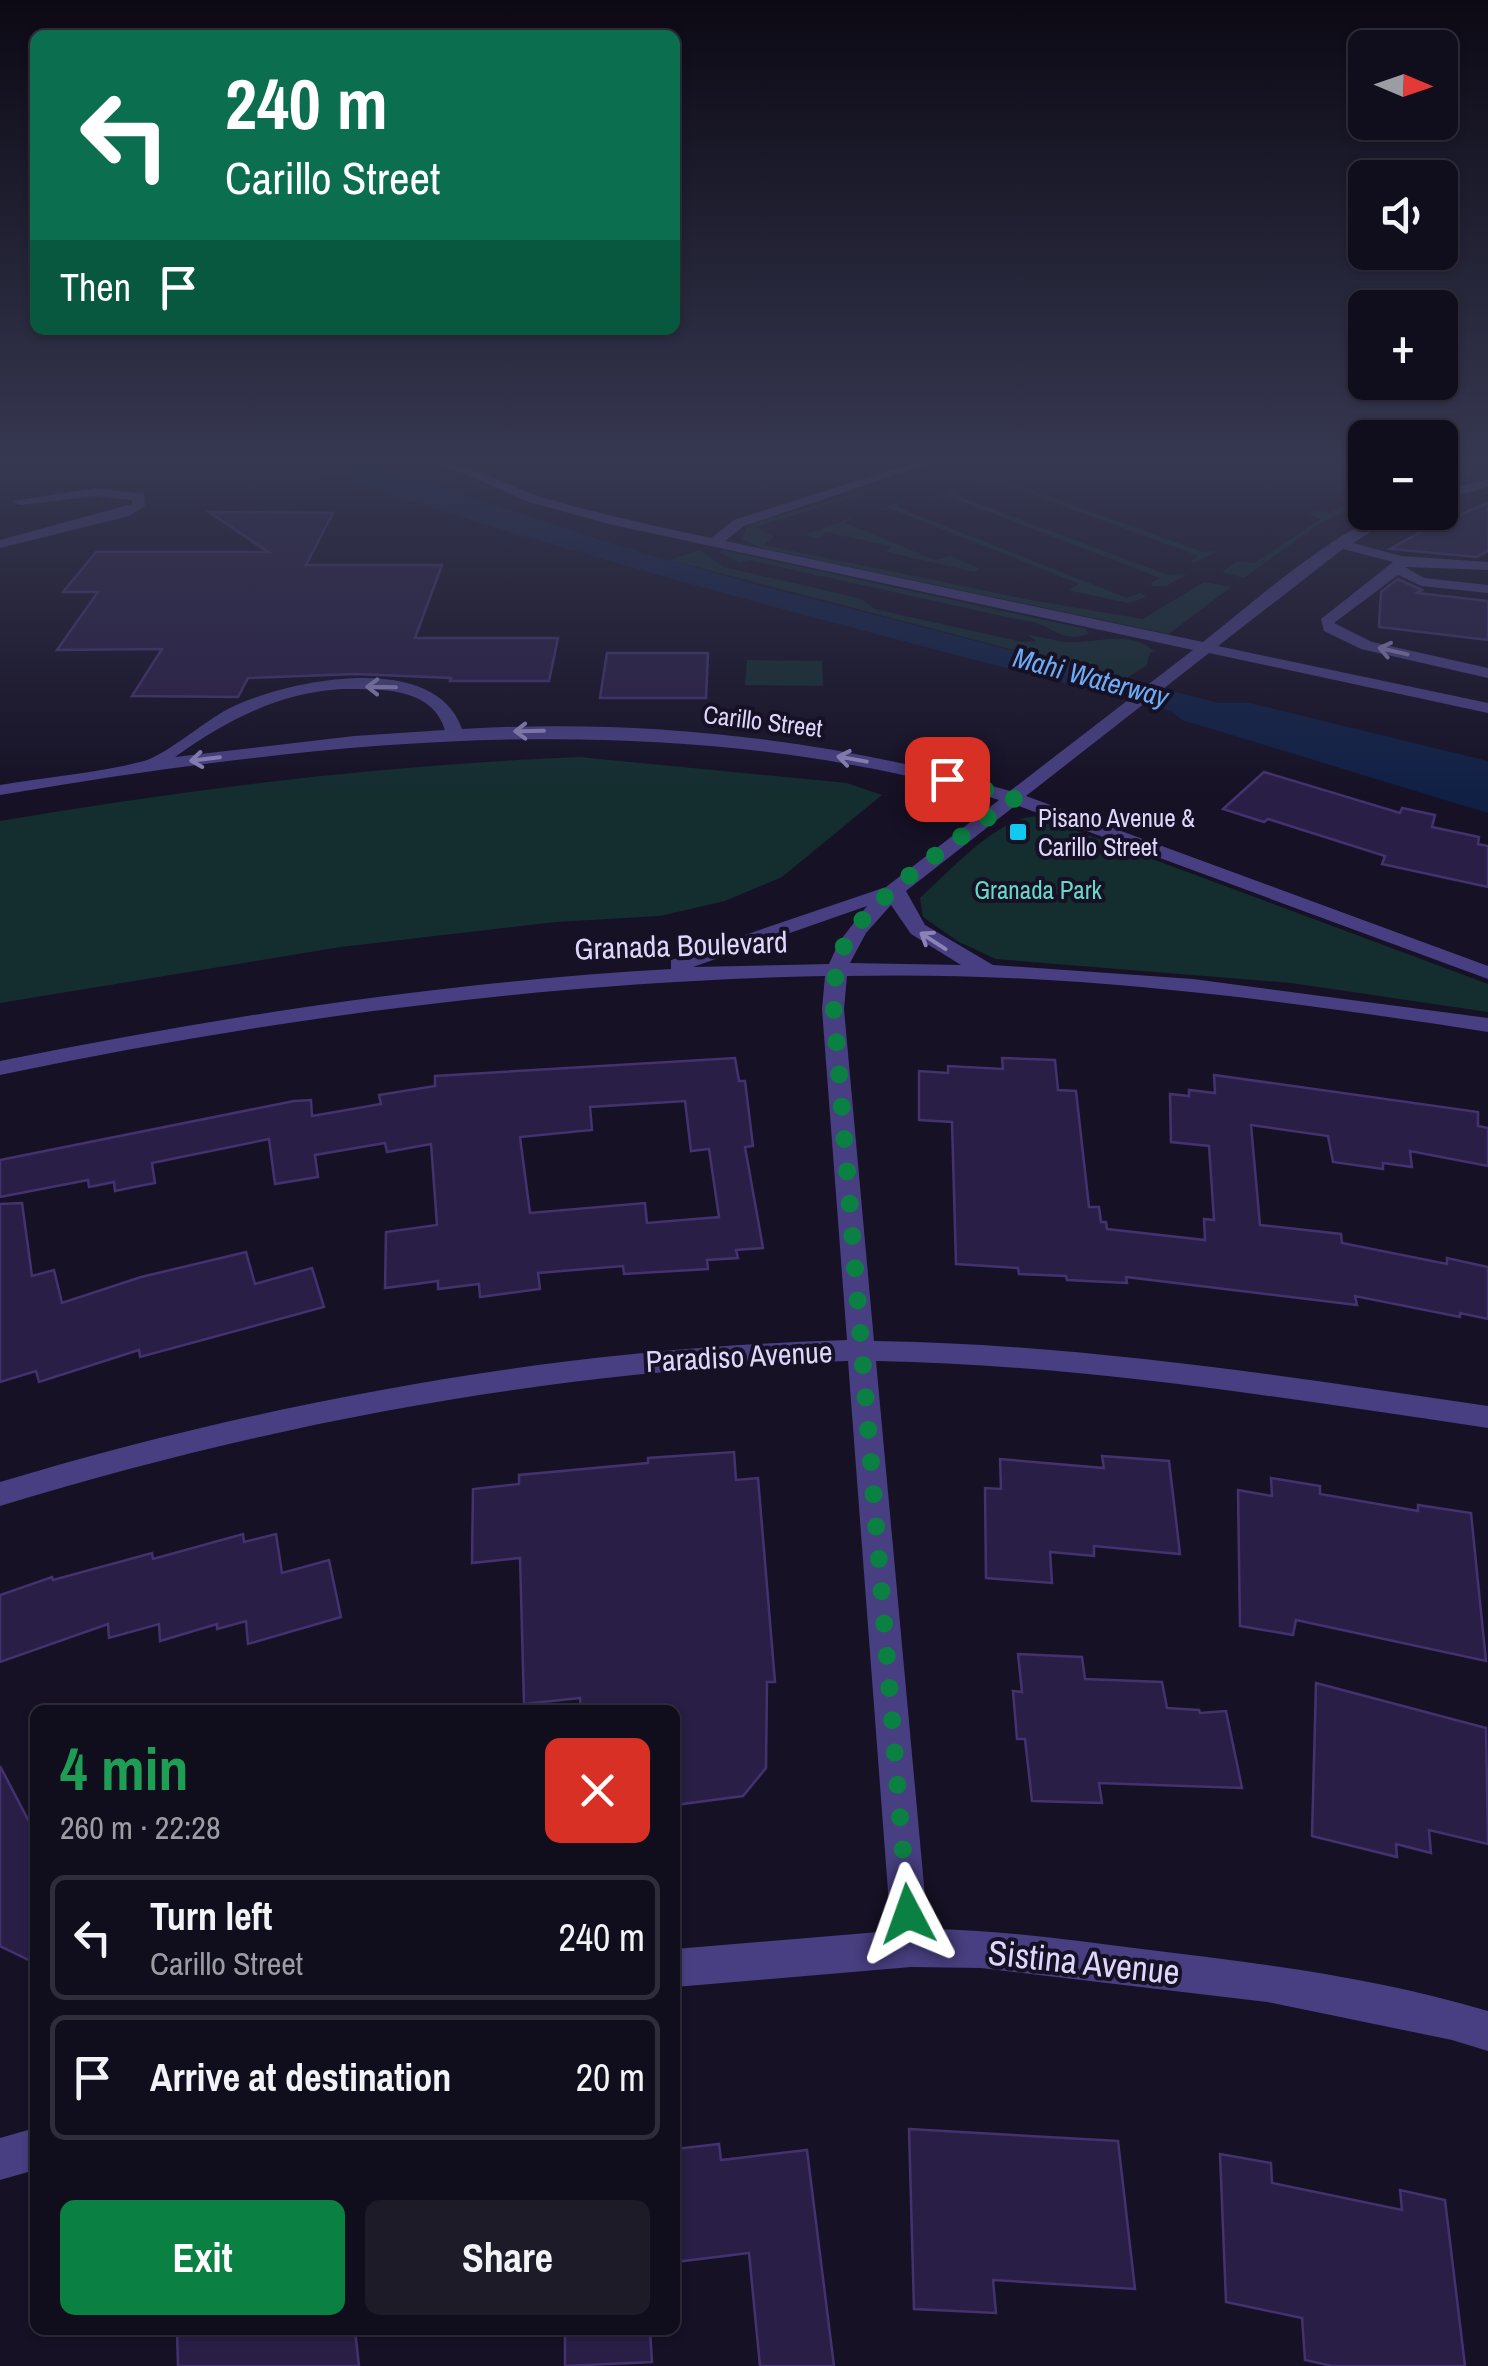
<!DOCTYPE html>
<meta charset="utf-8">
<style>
:root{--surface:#100d1c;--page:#1e1b29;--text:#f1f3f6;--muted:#9c9ca3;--line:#302d3b;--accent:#0b8043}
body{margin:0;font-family:"Archivo Narrow",sans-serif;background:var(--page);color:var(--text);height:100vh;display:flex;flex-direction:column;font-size:38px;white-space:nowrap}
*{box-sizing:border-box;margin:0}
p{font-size:32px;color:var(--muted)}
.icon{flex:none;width:55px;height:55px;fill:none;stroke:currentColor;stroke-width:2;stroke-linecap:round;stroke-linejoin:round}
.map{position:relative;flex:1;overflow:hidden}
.panel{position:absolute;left:30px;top:1705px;width:650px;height:630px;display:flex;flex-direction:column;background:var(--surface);border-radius:15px;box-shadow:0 2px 8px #0004,0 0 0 2px var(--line)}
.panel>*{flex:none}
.hud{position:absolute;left:30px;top:30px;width:650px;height:305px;border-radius:15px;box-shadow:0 2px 8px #0004,0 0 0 2px var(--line);background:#0b6e4f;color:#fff;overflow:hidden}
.needle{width:65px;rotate:92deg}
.buttons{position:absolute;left:1348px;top:30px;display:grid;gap:20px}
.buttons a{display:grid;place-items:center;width:110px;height:110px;border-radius:15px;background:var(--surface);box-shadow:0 2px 8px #0004,0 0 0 2px var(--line);font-size:50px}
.pin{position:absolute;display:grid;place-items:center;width:85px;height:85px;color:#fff;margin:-42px;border-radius:20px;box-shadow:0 5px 15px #0006}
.me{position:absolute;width:110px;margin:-55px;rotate:356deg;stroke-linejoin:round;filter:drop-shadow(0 0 8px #0008)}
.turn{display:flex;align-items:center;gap:35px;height:210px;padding:0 30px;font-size:45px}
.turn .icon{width:130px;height:130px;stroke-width:2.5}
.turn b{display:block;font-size:70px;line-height:85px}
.then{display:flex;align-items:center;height:95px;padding:0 30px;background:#0003;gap:20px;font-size:38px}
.round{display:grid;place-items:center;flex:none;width:105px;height:105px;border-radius:15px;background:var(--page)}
.overview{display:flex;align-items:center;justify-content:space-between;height:170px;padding:0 30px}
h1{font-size:60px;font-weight:800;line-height:75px;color:#1e9e55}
.cta{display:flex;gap:20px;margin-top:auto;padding:20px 30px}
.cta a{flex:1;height:115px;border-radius:15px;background:var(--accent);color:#fff;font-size:40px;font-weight:800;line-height:115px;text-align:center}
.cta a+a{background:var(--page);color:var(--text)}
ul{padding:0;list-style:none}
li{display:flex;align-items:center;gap:30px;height:125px;margin:0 20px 15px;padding:0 10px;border:5px solid var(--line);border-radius:15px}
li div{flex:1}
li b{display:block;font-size:38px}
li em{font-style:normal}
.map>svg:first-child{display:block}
.green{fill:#142d2f}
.water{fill:#102045}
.building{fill:#291e45;stroke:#43326f;stroke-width:2.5;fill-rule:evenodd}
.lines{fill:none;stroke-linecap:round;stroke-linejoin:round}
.minor{fill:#473f81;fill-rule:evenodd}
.oneway{stroke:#8b83b8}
.route{stroke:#0b8043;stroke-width:18;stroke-dasharray:0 32.4}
.poi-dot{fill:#11c8ef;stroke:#161125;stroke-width:4}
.labels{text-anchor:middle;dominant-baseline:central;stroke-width:8;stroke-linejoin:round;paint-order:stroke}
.far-street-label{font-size:25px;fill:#ded7fc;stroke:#161125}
.far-poi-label{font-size:25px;fill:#ded7fc;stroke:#161125;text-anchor:start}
.far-park-label{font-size:25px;fill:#68d8c4;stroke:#161125}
.far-water-label{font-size:28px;font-style:italic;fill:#6dacf5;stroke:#161125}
.street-label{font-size:30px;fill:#ded7fc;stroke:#161125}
.near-street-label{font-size:35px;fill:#ded7fc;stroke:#161125}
</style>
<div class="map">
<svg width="1488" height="2366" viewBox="0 0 1488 2366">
<rect width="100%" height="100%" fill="#161125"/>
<!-- green -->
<g class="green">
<polygon points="1004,474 1000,479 1203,552 1218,551 1194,563 1191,561 1199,556 993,480 977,483"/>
<polygon points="959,488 952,494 1168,575 1187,574 1166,586 1152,586 1151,583 1160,578 945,495 929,498"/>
<polygon points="871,489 884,494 871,491 756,527 774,537 764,545 1030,600 1143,619 1204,582 1231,587 1169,634 761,548 742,539 746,527 754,523"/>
<polygon points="1365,498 1365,502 1320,523 1244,578 1222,572 1237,561 1254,563 1321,519 1309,514 1316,510 1329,513"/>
<polygon points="903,501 897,507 1127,598 1140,593 1146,597 1128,603 1072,591 1070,589 1079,584 889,508 875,511"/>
<polygon points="854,517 845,523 935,560 951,556 980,569 974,572 887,552 891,546 826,532 819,538 805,535"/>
<path d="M 699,550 L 724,567 L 862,599 L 874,609 L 1022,642 L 1036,641 L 1027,634 C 1040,637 1054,641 1067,642 C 1098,644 1128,629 1154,651 L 1150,653 L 1146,666 L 1125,679 L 670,560 Z"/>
<path d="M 723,550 L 1086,629 L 1089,633 C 1070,642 1058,633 1044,626 C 1035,621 1021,620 1011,618 L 749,560 L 740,563 L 719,552 Z"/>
<polygon points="747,660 822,661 823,686 745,685"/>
<path d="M 579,757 L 847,783 L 882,795 L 782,877 L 725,901 L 660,916 L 556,922 L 341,947 L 0,1003 L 0,821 C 191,788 386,765 579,757 Z"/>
<path d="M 1037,816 L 1488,984 L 1488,1012 L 1291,983 L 996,959 L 959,942 L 923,917 L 920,898 C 950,871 998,817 1037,816 Z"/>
</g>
<!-- water -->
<path class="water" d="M 298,464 L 370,464 L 616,545 L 754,584 L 1218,703 L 1249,703 L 1488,761 L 1488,813 L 1182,720 L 1171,711 C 878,634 585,562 298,464 Z"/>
<!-- building -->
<g class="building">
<polygon points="1488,503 1488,551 1477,557 1390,549 1430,527"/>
<polygon points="209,512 333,513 306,565 442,565 415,638 558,638 549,681 450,681 451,678 356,674 248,678 238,697 132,696 162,649 57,650 98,592 63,592 96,552 268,552"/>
<polygon points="1398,579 1422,590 1417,593 1488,601 1488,640 1379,627 1381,592"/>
<polygon points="607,653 708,653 706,698 600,698"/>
<polygon points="1264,772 1400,813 1402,808 1435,815 1432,827 1479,837 1478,844 1488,846 1488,887 1382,864 1385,856 1268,819 1264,822 1223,809"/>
<path d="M 735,1058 L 739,1081 L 745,1081 L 753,1146 L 745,1147 L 763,1248 L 736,1250 L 738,1258 L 707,1260 L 708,1269 L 624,1274 L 623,1266 L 538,1273 L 540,1289 L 480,1297 L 479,1284 L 438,1289 L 438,1281 L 385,1288 L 386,1232 L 437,1225 L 431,1144 L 387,1152 L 385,1143 L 315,1155 L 318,1177 L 275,1184 L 269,1139 L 152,1163 L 155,1183 L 134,1187 L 115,1191 L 114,1182 L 89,1187 L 88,1180 L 0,1197 L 0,1160 L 294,1101 L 311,1100 L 312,1116 L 381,1104 L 379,1095 L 435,1086 L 435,1076 ZM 685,1101 L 691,1151 L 709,1149 L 719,1217 L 647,1223 L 645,1203 L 530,1213 L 520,1137 L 592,1130 L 590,1107 Z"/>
<polygon points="1002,1058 1055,1060 1058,1090 1076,1091 1089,1207 1099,1207 1101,1222 1106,1222 1107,1229 1205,1240 1204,1219 1214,1220 1209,1146 1171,1142 1170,1094 1189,1096 1189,1090 1215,1093 1214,1075 1478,1112 1478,1126 1488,1128 1488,1166 1410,1151 1412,1167 1383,1163 1383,1169 1333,1162 1328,1136 1251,1125 1260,1225 1341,1234 1342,1243 1447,1264 1447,1258 1488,1267 1488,1319 1460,1313 1460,1317 1355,1296 1357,1305 1126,1277 1127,1283 1067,1280 1066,1276 1019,1274 1018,1268 956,1264 952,1122 919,1120 919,1071 948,1073 948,1066 1003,1069"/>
<polygon points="22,1203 32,1276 54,1270 62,1303 141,1277 246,1252 255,1284 312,1268 324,1307 140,1357 139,1350 39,1382 36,1371 0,1382 0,1204"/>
<polygon points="734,1452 736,1480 758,1478 775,1682 767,1682 766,1768 743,1796 675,1805 675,1710 581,1710 580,1698 524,1704 520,1558 472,1563 473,1489 519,1484 519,1475 648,1463 648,1458"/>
<polygon points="1102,1456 1169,1461 1180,1554 1094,1546 1094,1556 1050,1552 1052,1583 986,1578 985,1488 1001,1489 1000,1459 1104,1468"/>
<polygon points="1271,1478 1320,1486 1320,1494 1418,1511 1418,1505 1471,1513 1486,1661 1296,1620 1293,1635 1240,1626 1238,1490 1272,1496"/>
<polygon points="243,1534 244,1542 276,1534 282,1573 329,1560 341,1617 248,1644 246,1621 217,1629 217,1624 160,1641 159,1624 109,1638 108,1624 0,1662 0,1595 52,1577 53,1580 152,1553 153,1559"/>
<polygon points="1018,1654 1082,1657 1085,1679 1162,1682 1167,1708 1199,1710 1200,1713 1226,1711 1242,1788 1099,1783 1102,1803 1032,1801 1025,1739 1017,1739 1013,1691 1022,1692"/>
<polygon points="1316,1683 1486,1728 1488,1844 1429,1830 1431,1853 1396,1844 1397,1857 1312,1836"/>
<polygon points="0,1766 35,1833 35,1963 0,1946"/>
<polygon points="909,2129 1118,2141 1135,2289 993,2280 996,2313 914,2309"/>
<polygon points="719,2144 721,2160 807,2150 834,2366 760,2366 749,2253 675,2262 675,2149"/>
<polygon points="1220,2154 1271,2163 1272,2183 1402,2210 1400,2190 1445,2200 1465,2366 1332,2366 1305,2360 1302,2318 1226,2302"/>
<polygon points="177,2330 355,2330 359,2366 178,2366"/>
<polygon points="565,2330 650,2330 652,2362 565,2366"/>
</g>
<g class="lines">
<!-- minor -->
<g class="minor">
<path d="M 441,464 C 477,464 510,488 544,498 C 599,514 655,526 711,538 L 734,520 L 910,464 L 928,464 L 744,526 L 725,541 L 1203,642 C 1246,609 1353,512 1402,512 L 1353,543 L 1401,556 L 1488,562 L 1488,570 L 1405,567 L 1424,578 L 1488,585 L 1488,593 L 1421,586 L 1398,575 L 1334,623 L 1372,642 L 1488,668 L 1488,678 L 1361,649 L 1324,631 L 1321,619 L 1393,562 L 1343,549 L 1218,646 L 1488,703 L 1488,713 L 1209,653 L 1026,796 L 1488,966 L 1488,979 L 1016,805 L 906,891 L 925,925 L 993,965 L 1193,979 L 1488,1018 L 1488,1032 C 1276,999 1062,971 847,976 L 844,1009 L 874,1341 C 1081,1344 1284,1376 1488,1406 L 1488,1428 C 1285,1398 1082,1365 876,1361 L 928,1929 C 1000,1930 1071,1940 1142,1949 C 1258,1963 1376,1977 1488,2011 L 1488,2051 L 1452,2040 L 1267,2002 L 981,1968 L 911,1967 L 675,1987 L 675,1949 L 891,1931 L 848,1361 C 561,1369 274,1422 0,1506 L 0,1482 C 274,1400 561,1348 847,1340 L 822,1009 L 825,976 C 546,982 273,1018 0,1075 L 0,1061 C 222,1016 444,982 671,969 L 671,960 L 886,887 L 999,800 C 672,702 331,739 0,795 L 0,785 C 47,777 98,773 144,761 C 164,756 205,721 228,709 C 285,680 435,649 462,729 C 645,718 834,739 1010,791 L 1193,650 L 609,524 L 529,502 ZM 342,689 C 381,689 432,687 445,730 L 354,736 L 175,757 C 227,720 278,693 342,689 ZM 891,905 L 911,934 L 961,965 L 850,963 L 866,933 ZM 867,906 L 839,942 L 829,964 L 693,967 Z"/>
<polygon points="1488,479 1488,487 1440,500 1440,492"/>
<polygon points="95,488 144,494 145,506 129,516 0,548 0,540 132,504 132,500 95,496 20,505 13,501"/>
<polygon points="35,2128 35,2170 0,2180 0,2138"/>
</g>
</g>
<!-- one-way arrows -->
<defs><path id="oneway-shaft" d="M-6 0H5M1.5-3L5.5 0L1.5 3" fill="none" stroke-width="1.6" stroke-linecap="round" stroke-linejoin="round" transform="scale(2.5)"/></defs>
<g class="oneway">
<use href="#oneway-shaft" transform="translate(1393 651) rotate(-167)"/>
<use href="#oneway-shaft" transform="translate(381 687) rotate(-179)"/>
<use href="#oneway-shaft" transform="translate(529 731) rotate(179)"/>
<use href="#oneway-shaft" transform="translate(205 759) rotate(173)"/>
<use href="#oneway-shaft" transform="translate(852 759) rotate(-170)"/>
<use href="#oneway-shaft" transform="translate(933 941) rotate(-147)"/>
</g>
<!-- sky -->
<linearGradient id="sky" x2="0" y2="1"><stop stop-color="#0c0914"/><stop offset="0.58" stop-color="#363851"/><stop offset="1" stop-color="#363851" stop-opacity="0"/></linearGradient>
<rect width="1488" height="795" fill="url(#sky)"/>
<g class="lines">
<!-- route -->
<path class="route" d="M 908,1914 L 833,1000 C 835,978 836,958 848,939 C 880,889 966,834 1015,798 L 947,779"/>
</g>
<!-- markers -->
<rect class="poi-dot" x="1008" y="822" width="20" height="20" rx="5"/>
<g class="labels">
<!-- far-street labels -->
<g class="far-street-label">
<text transform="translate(763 721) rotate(7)">Carillo Street</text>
</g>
<!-- far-poi labels -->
<g class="far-poi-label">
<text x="1038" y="818">Pisano Avenue &amp;<tspan x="1038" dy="29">Carillo Street</tspan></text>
</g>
<!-- far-park labels -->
<g class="far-park-label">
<text x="1038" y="890">Granada Park</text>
</g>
<!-- far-water labels -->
<g class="far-water-label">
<text transform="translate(1091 677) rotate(15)">Mahi Waterway</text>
</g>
<!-- street labels -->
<g class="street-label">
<text transform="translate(681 945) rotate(-2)">Granada Boulevard</text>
<text transform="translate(739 1356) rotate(-3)">Paradiso Avenue</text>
</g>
<!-- near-street labels -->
<g class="near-street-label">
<text transform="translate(1084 1962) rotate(6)">Sistina Avenue</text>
</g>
</g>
</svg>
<div class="buttons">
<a><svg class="needle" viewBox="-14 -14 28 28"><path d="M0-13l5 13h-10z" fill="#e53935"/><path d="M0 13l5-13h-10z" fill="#9c9ca3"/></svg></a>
<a><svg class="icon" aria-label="sound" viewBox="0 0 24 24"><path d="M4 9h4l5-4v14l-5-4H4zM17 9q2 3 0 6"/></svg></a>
<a>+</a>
<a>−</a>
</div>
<div class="pin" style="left:947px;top:779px;background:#d93025"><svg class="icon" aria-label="arrive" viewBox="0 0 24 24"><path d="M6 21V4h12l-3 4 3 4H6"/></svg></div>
<svg class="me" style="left:908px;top:1914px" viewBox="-20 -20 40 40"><path d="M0-17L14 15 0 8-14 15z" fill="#0b8043" stroke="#fff" stroke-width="4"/></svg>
<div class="hud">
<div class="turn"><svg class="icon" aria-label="left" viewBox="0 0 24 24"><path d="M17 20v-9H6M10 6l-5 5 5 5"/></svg><div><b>240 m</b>Carillo Street</div></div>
<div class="then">Then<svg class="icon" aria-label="arrive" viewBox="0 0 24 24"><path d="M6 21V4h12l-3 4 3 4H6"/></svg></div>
</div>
<section class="panel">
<div class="overview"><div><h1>4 min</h1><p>260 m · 22:28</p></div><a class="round" style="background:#d93025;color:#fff"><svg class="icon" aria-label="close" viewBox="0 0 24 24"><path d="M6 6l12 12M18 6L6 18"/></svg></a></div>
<ul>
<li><svg class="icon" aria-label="left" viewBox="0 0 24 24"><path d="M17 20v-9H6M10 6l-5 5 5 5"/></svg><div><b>Turn left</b><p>Carillo Street</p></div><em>240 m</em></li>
<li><svg class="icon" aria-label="arrive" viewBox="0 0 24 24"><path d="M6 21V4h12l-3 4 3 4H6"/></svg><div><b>Arrive at destination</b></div><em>20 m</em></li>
</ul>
<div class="cta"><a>Exit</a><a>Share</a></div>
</section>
</div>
